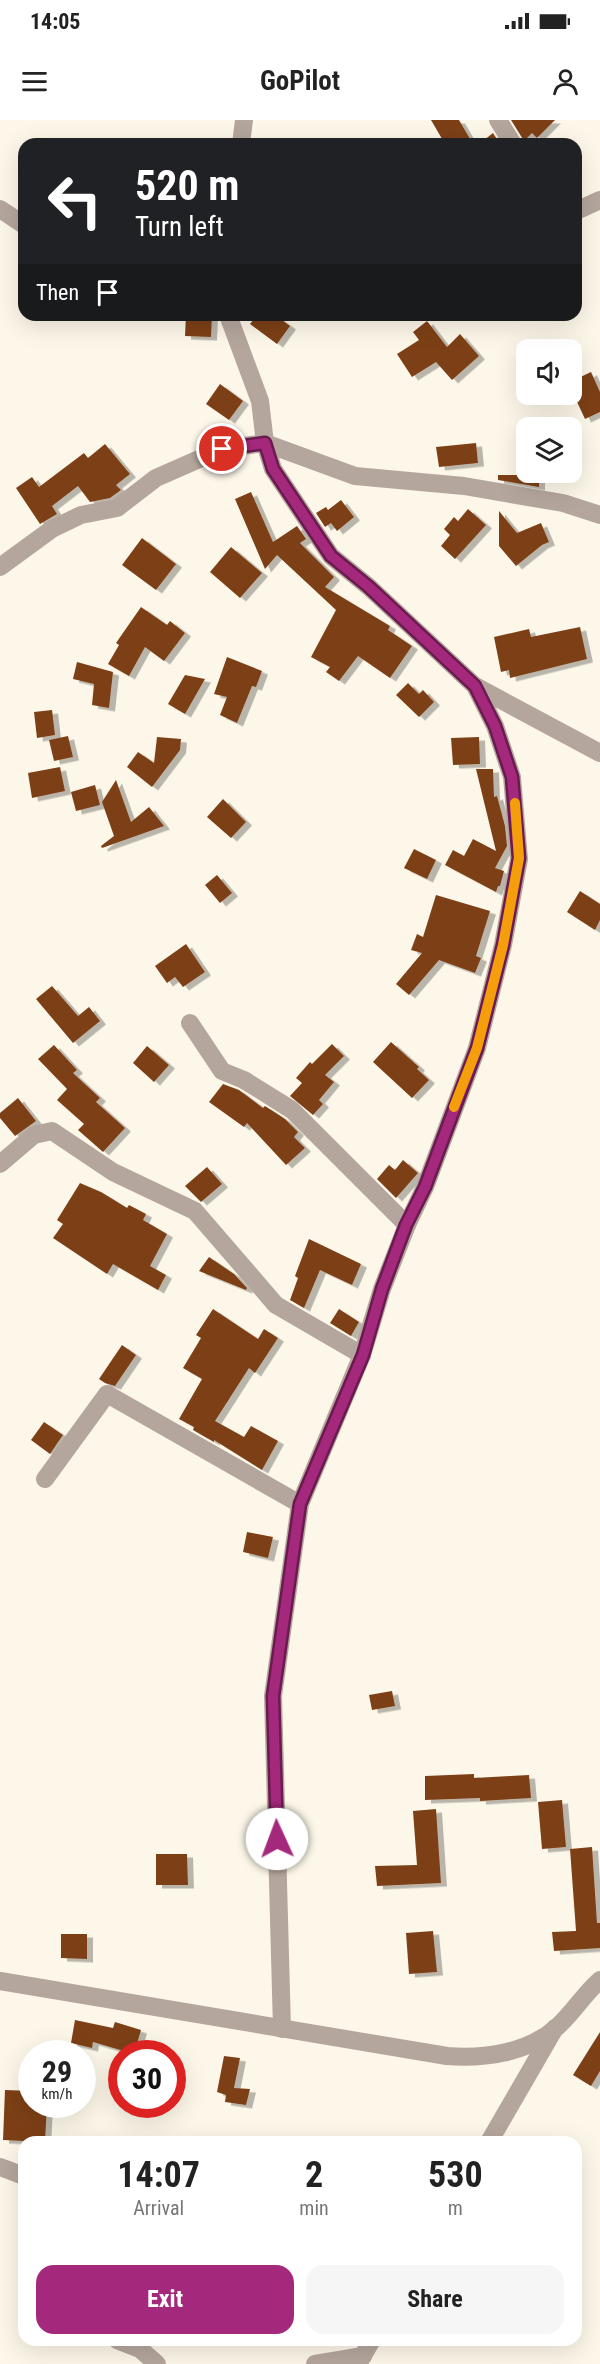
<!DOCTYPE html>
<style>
:root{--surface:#fff;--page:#f6f6f6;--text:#222;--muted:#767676;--accent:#a4287b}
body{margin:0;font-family:"Roboto Condensed",sans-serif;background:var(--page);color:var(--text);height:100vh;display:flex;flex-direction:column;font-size:22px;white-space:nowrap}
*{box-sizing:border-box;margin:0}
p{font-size:20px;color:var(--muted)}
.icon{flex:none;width:33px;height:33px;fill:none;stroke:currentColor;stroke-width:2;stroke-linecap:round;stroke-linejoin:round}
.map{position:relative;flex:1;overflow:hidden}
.panel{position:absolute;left:18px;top:2016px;width:564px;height:210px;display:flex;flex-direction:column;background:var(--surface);border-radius:18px;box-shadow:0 6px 24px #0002}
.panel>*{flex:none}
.guide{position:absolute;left:18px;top:18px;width:564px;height:183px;border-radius:18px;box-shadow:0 6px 24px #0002;background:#202124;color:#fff;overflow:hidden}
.tools{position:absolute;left:516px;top:219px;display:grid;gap:12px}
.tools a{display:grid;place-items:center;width:66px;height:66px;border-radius:12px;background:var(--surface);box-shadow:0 6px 24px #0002;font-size:30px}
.speed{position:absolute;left:18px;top:1920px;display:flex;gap:12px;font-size:30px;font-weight:700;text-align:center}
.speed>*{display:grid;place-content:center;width:78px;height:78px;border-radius:50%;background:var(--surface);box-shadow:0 6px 24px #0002;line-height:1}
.speed small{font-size:15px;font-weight:400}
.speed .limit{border:9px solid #d22;background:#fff;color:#111}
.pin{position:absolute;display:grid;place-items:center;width:51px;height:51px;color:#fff;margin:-26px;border:3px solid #fff;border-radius:50%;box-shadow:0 2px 6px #0007}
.me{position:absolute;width:66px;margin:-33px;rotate:358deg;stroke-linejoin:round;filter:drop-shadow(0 0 4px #0008)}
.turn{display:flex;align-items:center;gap:21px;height:126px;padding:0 18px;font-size:27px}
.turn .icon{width:78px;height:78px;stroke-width:2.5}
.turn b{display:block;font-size:42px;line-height:51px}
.then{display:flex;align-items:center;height:57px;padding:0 18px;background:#0003;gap:12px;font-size:22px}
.eta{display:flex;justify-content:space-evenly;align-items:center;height:102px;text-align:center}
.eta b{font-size:36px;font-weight:700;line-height:42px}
.cta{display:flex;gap:12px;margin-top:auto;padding:12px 18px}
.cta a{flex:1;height:69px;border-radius:18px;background:var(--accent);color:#fff;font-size:24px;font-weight:700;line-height:69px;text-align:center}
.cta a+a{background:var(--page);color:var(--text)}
.status{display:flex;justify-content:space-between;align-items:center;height:42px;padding:0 30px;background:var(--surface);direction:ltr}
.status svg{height:16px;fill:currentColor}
header{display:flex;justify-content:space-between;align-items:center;height:78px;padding:0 18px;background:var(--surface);font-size:27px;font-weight:700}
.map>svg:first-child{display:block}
.building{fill:#7d4019;filter:url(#shadow)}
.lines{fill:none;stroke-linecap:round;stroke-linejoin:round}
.minor{stroke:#b5a69d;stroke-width:18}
.tertiary{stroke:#b5a69d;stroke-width:18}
.route-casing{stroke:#6b1a50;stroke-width:15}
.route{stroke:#a4287b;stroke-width:10}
.slow{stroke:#f59e0b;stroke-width:10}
</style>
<div class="status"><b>14:05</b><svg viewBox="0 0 49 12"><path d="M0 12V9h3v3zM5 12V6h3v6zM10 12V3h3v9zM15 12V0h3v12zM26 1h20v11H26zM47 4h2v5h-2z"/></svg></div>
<header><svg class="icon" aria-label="menu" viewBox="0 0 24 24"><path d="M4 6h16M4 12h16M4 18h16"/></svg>GoPilot<svg class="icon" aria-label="person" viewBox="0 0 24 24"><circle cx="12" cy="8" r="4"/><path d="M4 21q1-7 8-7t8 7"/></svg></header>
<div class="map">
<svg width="600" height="2244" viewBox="0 0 600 2244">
<defs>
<filter id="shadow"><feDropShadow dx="6" dy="3.5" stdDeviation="0" flood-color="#0004"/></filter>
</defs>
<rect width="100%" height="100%" fill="#fdf7e9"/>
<!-- building -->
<g class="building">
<polygon points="431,0 459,0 473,24 445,24"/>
<polygon points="511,0 555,0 537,18 532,13 524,21"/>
<polygon points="493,13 500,24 479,24"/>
<polygon points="186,195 212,195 211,217 185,216"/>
<polygon points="257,195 275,195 290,206 277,224 250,204"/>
<polygon points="427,201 447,227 460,214 479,236 452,260 436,242 412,257 397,234 419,220 413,212"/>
<polygon points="591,252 600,272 600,292 585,299 572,271 572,261"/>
<polygon points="220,264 243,281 229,300 206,284"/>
<polygon points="476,323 478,343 439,347 436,327"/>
<polygon points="105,324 130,354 116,365 121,370 110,378 90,382 78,366 52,386 57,394 40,404 16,368 32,357 39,367 84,333 88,338"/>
<polygon points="498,355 539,355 539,367 498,360"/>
<polygon points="251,372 273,422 297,406 306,419 300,423 334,457 325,467 390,506 388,510 412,526 390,558 358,536 339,561 326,552 330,547 311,537 336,490 277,435 265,449 235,379"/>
<polygon points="341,380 354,397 337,411 331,403 325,407 316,393 326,387 328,390"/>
<polygon points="468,389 486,405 455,439 441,426 450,415 444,409 454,397 458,401"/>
<polygon points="499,391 517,413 541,403 549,422 542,425 516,446 499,426"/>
<polygon points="142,418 176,444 156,470 122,445"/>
<polygon points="231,427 262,453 240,478 210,452"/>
<polygon points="141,487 167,505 170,501 185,513 164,541 145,527 129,556 108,544 119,525 116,523"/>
<polygon points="580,507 587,539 510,558 509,550 501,552 494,517 529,509 531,517"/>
<polygon points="227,537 262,551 256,567 252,566 237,603 220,595 227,577 214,574"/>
<polygon points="77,542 113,552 109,588 92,585 94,564 73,559"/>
<polygon points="185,555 205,559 185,594 168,584"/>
<polygon points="408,563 419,574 423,570 434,582 419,597 396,575"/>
<polygon points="52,590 55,615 37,618 34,592"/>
<polygon points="68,616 73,637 54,641 49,620"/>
<polygon points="157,617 181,619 180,630 152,667 127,647 138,632 154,643"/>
<polygon points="479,617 480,644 453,645 451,618"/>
<polygon points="60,647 65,671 32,678 28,653"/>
<polygon points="476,649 493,649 494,677 497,676 505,706 507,726 495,748 504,751 500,766 498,766 496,772 445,745 453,730 464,736 473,719 496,731"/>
<polygon points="116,660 131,702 149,687 164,706 102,728 101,726 114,716 102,682"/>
<polygon points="95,665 100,685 76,691 71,672"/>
<polygon points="223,679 246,702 231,718 207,697"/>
<polygon points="414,729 436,740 427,759 404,748"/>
<polygon points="217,755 232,773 220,783 205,765"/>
<polygon points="580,771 600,784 600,800 595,810 567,792"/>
<polygon points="436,775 490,791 476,836 481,838 475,853 439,840 409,875 396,864 422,833 411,830 417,814 423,817"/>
<polygon points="186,824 205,852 183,867 175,857 167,863 155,846"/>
<polygon points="52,866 78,896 89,887 100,901 73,923 36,879"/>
<polygon points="391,922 419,947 417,949 429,960 412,978 373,942"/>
<polygon points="332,924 344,936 325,955 334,962 319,980 323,984 313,995 290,976 302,963 296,958 310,942 312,944"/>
<polygon points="54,925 77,950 73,953 100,978 96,982 125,1008 103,1032 78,1010 84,1004 57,980 67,969 38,939"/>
<polygon points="147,926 169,945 154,962 133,943"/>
<polygon points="223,964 239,970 263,988 265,986 285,999 298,1012 294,1017 305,1028 286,1045 247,1003 244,1007 209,982"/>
<polygon points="18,978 36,1001 15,1016 0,998 0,993"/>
<polygon points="403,1040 418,1053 396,1078 377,1059 389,1045 395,1050"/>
<polygon points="207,1047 222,1064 201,1082 185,1066"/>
<polygon points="80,1063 101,1072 127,1088 129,1085 146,1094 143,1100 167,1114 150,1146 166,1155 158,1170 113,1144 107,1154 53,1118 63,1104 57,1100"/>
<polygon points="309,1119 361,1144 352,1165 320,1150 304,1188 290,1180 298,1158 295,1156"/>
<polygon points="209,1137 234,1154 247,1168 246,1170 199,1151"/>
<polygon points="213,1189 258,1219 264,1209 278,1218 255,1253 249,1248 215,1301 244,1317 251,1306 278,1321 262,1350 214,1320 214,1322 193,1310 194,1307 179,1299 202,1259 183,1248 201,1218 196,1215"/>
<polygon points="339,1189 359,1202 351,1216 330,1203"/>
<polygon points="122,1225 136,1235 115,1266 105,1263 99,1259"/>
<polygon points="44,1302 63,1315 50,1334 31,1320"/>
<polygon points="247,1412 273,1417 268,1438 243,1432"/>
<polygon points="392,1571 395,1586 372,1590 369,1575"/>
<polygon points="474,1654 474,1658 529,1655 531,1678 480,1681 480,1678 425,1680 425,1656"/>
<polygon points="562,1680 566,1727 542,1729 538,1682"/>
<polygon points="436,1689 441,1763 377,1766 375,1746 417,1745 413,1691"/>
<polygon points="592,1727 597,1803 600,1803 600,1828 554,1831 552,1812 576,1811 570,1729"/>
<polygon points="156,1734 187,1734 188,1765 156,1765"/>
<polygon points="433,1811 437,1852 409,1854 406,1813"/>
<polygon points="61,1814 87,1814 87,1839 61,1838"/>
<polygon points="75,1900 113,1908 115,1902 141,1910 134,1934 93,1922 92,1928 71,1923"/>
<polygon points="600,1912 600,1951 591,1966 573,1955"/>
<polygon points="224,1936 240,1938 234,1968 250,1969 246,1985 225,1982 226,1975 217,1972"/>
<polygon points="5,1970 32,1971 32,1984 47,1984 45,2022 3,2020"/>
</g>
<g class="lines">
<!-- minor -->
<g class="minor">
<polyline points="498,0 513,24"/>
<polyline points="241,24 244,0"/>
<polyline points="0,89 24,105"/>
<polyline points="576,91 600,80"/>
<polyline points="0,447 52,409 81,395 117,388 156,358 222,329 265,323 260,281 228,195"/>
<polyline points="475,566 600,633"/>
<polyline points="190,903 222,951 244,960 292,990 407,1105"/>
<polyline points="0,1044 34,1015 52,1011 113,1052 195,1091 276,1185 362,1235"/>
<polyline points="45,1359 107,1274 300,1384"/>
<polyline points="282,1909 273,1576 300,1384 362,1235 382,1169 407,1105 425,1067 477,928 503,825 519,739 512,657 495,606 475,566 369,467 331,436 273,349 265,323 355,356 464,366 563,383 600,395"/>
<polyline points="489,2022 555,1908"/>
<polyline points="0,2047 24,2056"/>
<polyline points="117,2220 140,2229 157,2244"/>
<polyline points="315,2244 363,2236"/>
<polyline points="358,2244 372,2220"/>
</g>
<!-- tertiary -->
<path class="tertiary" d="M 0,1861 L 447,1936 C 484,1939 527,1933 556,1908 C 572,1894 584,1874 600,1860"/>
</g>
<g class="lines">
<defs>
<polyline id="route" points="222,329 265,323 273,349 331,436 369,467 475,566 495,606 512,657 519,738 503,825 477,928 425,1067 406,1105 382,1169 363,1235 300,1384 273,1576 277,1719"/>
</defs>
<!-- route casing -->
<use href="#route" class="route-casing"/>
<!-- route -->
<use href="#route" class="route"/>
<!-- slow -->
<polyline class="slow" points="454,987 477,928 503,825 519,738 515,683"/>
</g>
</svg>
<div class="tools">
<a><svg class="icon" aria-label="sound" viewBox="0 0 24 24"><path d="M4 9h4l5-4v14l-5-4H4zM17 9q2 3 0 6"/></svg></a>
<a><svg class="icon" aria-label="layers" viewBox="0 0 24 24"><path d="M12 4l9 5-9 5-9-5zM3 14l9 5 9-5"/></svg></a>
</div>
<div class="speed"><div>29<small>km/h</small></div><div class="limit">30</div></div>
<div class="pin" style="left:222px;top:329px;background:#d93025"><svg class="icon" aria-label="arrive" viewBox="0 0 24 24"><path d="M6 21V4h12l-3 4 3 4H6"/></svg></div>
<svg class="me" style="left:277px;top:1719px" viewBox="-20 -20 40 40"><circle r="19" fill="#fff"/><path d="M0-13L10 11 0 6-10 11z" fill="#a4287b"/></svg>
<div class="guide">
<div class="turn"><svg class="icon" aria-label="left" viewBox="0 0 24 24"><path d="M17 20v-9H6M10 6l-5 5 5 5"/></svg><div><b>520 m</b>Turn left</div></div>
<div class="then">Then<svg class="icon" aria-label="arrive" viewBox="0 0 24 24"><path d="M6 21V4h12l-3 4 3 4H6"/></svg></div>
</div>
<section class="panel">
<div class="eta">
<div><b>14:07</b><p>Arrival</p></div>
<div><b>2</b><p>min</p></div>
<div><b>530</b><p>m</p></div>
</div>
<div class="cta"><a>Exit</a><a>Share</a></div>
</section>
</div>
